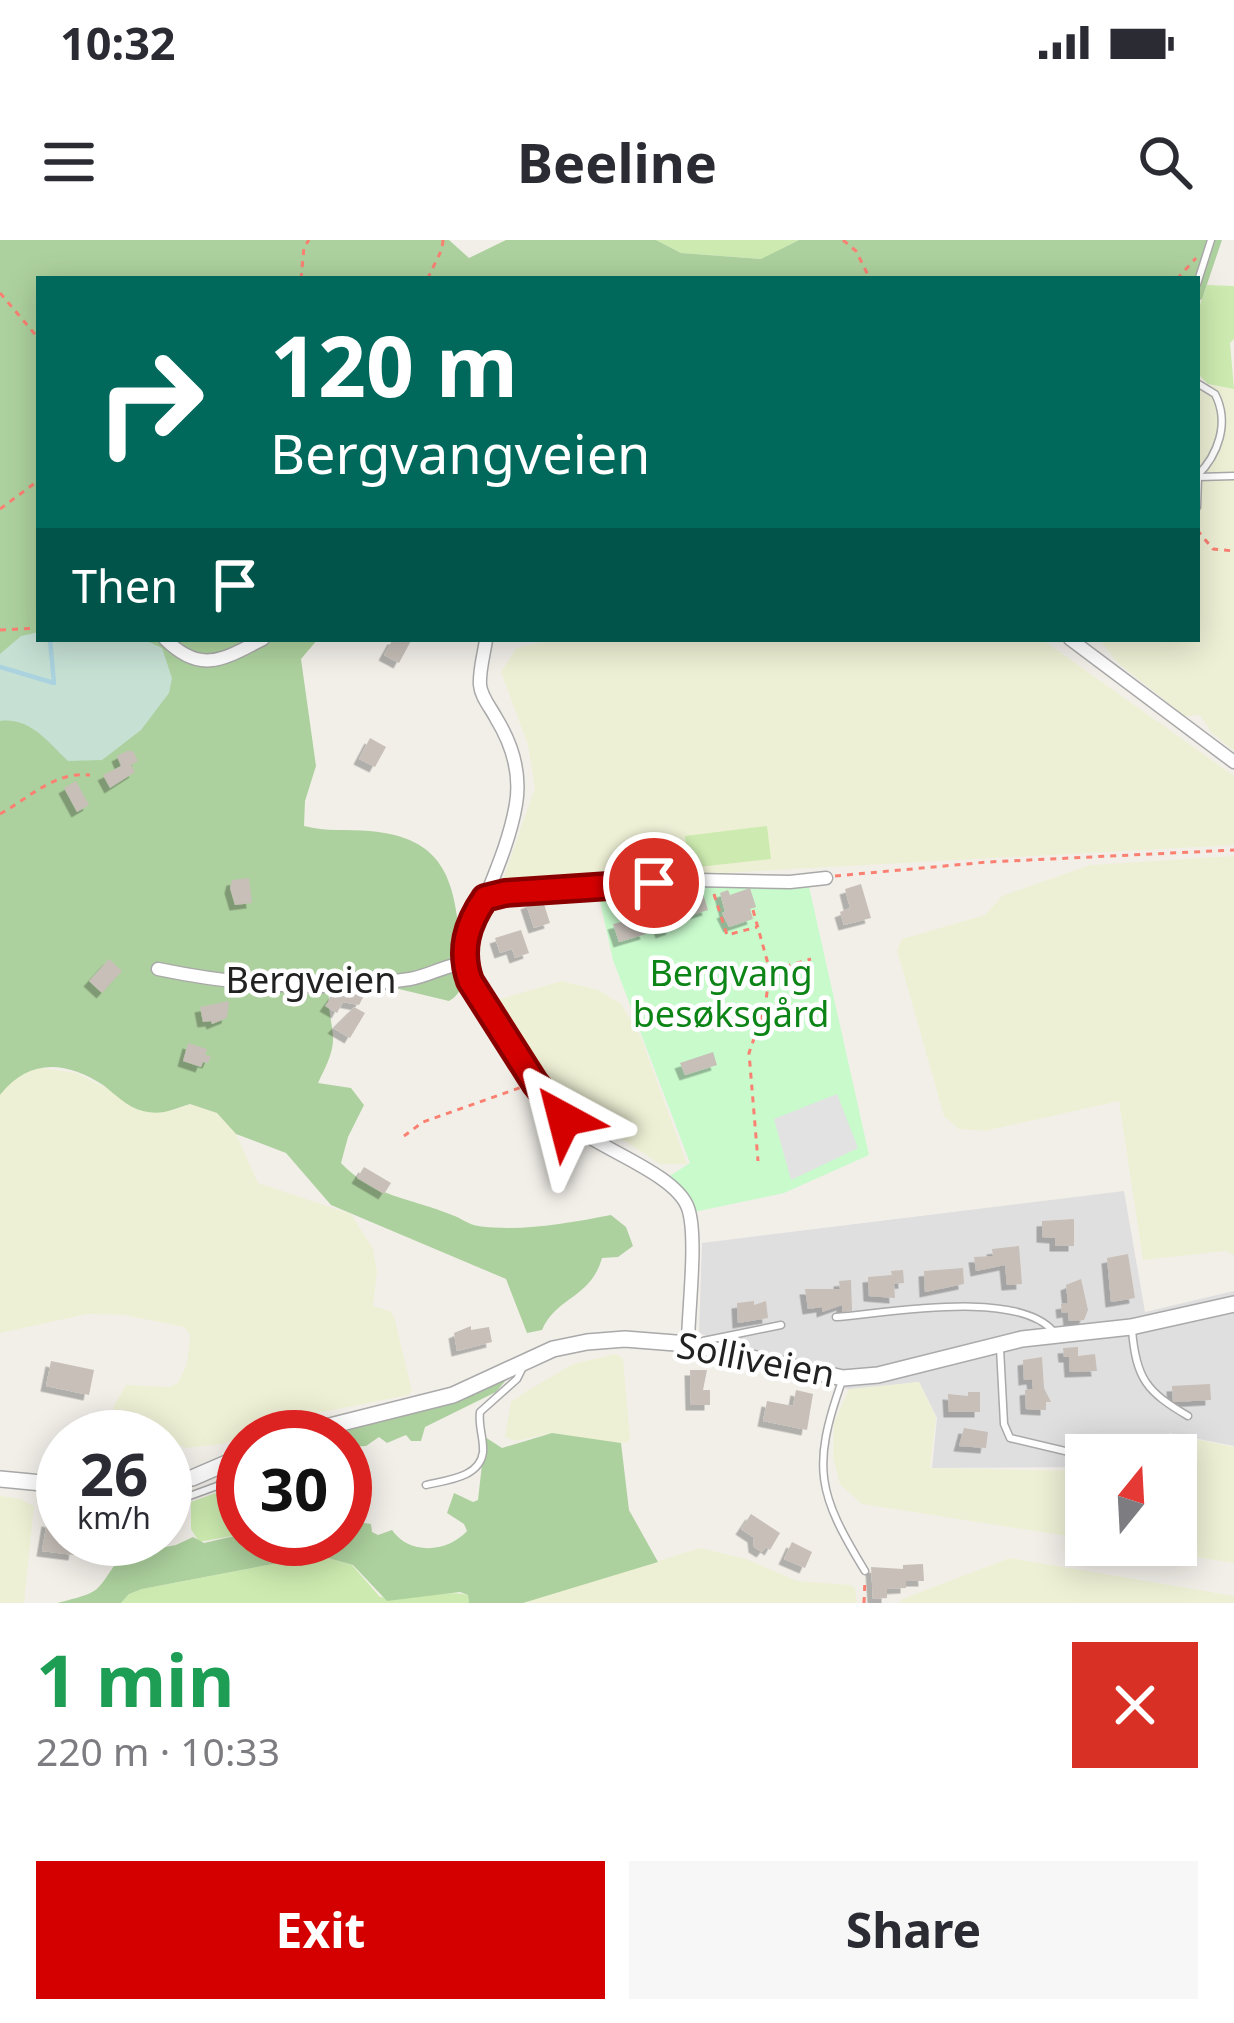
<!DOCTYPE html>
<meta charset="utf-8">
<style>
:root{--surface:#fff;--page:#f7f7f7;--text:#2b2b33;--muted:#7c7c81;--accent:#d40000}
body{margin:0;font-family:"Noto Sans",sans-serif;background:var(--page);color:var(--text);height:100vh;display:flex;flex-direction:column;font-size:45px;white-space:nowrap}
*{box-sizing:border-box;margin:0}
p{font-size:39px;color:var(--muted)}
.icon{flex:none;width:66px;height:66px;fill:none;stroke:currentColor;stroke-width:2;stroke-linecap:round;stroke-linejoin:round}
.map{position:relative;height:1363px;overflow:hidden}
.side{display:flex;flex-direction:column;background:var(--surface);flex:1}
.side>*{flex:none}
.guide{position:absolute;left:36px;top:36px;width:1164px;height:366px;border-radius:0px;box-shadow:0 6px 30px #0003;background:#00695c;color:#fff;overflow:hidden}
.needle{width:78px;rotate:18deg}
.controls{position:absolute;left:1065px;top:1194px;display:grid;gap:24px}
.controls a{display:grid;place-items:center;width:132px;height:132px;border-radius:0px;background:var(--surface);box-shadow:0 6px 30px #0003;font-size:60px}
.speed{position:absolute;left:36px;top:1170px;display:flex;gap:24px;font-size:60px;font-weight:700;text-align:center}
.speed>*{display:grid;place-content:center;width:156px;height:156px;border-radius:50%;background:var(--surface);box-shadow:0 6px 30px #0003;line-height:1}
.speed small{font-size:30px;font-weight:400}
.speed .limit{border:18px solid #d22;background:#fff;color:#111}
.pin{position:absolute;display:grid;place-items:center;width:102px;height:102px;color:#fff;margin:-51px;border:6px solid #fff;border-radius:50%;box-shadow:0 3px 12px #0007}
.me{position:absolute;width:132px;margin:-66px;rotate:322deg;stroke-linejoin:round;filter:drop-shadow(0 0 9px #0008)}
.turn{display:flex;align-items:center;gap:42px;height:252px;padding:0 36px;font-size:54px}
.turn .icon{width:156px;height:156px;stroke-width:2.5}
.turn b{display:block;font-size:84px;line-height:102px}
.then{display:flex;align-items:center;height:114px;padding:0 36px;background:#0003;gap:24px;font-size:45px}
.round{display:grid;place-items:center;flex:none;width:126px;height:126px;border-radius:0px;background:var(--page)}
.overview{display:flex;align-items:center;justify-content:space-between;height:204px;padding:0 36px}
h1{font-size:72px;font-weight:700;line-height:90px;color:#1e9e55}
.primary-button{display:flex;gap:24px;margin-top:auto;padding:24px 36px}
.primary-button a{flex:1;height:138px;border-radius:0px;background:var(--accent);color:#fff;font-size:48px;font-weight:700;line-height:138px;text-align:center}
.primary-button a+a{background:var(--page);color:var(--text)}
.status{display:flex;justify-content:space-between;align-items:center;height:84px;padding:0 60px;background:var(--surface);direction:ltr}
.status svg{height:33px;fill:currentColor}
header{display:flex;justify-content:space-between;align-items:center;height:156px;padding:0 36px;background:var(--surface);font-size:54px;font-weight:700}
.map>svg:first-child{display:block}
.residential{fill:#e0dfdf}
.farmland{fill:#eef0d5}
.grass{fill:#cdebb0}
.forest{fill:#add19e}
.wetland{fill:#c6e0d4}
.park{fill:#c8facc}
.parking{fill:#e2e2e2}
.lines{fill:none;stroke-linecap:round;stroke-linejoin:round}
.stream{stroke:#aad3df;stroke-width:4.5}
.building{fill:#c7bfb8;filter:url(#shadow)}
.service-casing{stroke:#a9a9a9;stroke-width:9}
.minor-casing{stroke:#a9a9a9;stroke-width:15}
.tertiary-casing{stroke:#a9a9a9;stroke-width:18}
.path{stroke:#fa8072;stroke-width:3;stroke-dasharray:6 6;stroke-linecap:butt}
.service{stroke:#fff;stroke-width:6}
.minor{stroke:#fff;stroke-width:12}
.tertiary{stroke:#fff;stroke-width:15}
.route-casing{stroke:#8a0000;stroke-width:30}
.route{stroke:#d40000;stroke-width:21}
.labels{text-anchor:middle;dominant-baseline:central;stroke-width:9;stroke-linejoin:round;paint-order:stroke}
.park-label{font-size:36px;fill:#0c8416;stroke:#fff}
.street-label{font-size:36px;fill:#222;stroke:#fff}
</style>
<div class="status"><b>10:32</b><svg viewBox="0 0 49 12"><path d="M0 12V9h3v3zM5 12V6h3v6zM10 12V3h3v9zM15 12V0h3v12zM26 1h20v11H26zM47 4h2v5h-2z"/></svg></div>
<header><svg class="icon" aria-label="menu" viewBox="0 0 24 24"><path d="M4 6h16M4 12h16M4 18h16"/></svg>Beeline<svg class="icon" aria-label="search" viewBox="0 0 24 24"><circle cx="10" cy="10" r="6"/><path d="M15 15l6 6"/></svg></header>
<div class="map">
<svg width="1234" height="1363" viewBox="0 0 1234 1363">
<defs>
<filter id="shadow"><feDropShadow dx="-5.5" dy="5.5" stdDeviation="0" flood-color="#0004"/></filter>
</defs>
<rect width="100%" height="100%" fill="#f2efe9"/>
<!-- residential -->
<polygon class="residential" points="1124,951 1145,1072 1234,1051 1234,1206 1169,1193 1164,1215 1086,1215 1086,1227 932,1228 937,1178 919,1142 852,1151 699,1093 702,1003"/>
<!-- farmland -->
<g class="farmland">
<polygon points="1197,143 1234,149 1234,511 1211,492 1200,475 1185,476 1118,423 1099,399 1197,399"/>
<polygon points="559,399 1032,399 1047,403 1234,536 1234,605 501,645 535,548 528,505 501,432 517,408"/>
<polygon points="1234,616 1234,1015 1225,1011 1143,1020 1119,861 985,891 959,889 944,876 897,710 902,699 985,675 1002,656 1090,625"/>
<polygon points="562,741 598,750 621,764 640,795 687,924 660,924 579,871 503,785 497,760"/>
<polygon points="34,827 77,833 108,849 172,871 190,864 217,873 236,894 258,943 351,974 373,1009 377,1032 373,1066 390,1071 394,1076 412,1151 408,1155 318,1173 223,1204 185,1208 159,1192 131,1185 120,1179 113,1168 126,1145 169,1147 178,1143 187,1124 190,1095 184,1087 124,1075 87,1074 0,1093 0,855 15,836"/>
<polygon points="616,1114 623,1119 630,1198 628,1202 608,1204 552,1193 516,1201 505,1197 511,1162 527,1151 573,1124"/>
<polygon points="919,1142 936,1177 930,1228 1086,1231 1086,1299 862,1264 840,1244 833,1217 834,1183 849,1149"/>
<polygon points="1170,1194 1234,1207 1234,1323 1122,1305 1176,1305 1176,1215 1166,1215"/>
<polygon points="0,1256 20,1259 34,1266 24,1363 0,1363"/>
<polygon points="700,1308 746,1319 797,1341 850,1345 855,1348 857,1363 523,1363"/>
<polygon points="1010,1318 1234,1356 1234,1363 900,1363 902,1359"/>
</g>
<!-- grass -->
<g class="grass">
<polygon points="656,0 799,0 762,19 681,13"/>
<polygon points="1207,45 1234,46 1234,99 1230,103 1234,149 1208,144 1199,135 1198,70"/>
<polygon points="767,586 771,619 689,628 685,596"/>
<polygon points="243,1243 243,1294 199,1302 191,1289 191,1262"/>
<path d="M 328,1318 L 352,1325 L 380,1357 C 406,1360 449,1349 468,1355 L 469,1363 L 121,1363 L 129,1354 L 142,1349 L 278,1323 Z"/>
</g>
<!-- forest -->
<g class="forest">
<path d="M 0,0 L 449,0 L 469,18 L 506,0 L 656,0 L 681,13 L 761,19 L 799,0 L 1222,0 L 1202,59 L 1197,62 L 1197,39 L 39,39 L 39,399 L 318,399 L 301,419 L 316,526 L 305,561 L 304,586 C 326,592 347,589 370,591 C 443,598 454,637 460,701 C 462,724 471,748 449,761 L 378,744 L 332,739 C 325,762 331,774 333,796 C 334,813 325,828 318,843 L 351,848 L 364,865 L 348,897 L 341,923 C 373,957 411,958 452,975 C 461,978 469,985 478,986 C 522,992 569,983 611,975 L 626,987 L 633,1006 L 618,1017 L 602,1018 C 591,1058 556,1057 542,1090 L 527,1093 L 506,1039 L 331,965 L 286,913 L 236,894 L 217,873 L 190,864 C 173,869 162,876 143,871 C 127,867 116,855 103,845 C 65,820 28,819 0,855 Z"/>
<polygon points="506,1140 496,1152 425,1187 421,1201 411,1201 406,1195 387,1203 379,1197 366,1206 346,1207 345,1197 329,1196"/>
<path d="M 552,1193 L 621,1203 L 629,1270 L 658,1322 L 523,1363 L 469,1363 L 468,1355 L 460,1352 L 387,1361 L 353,1325 L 328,1318 L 278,1323 L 142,1349 L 129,1354 L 121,1363 L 57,1363 C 105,1351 94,1353 121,1316 L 176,1305 L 193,1297 L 204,1303 L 243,1294 L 243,1299 L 345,1299 L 345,1289 L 357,1282 L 371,1284 L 372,1292 L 378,1295 L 392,1290 C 409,1315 447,1313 467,1291 L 464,1284 L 447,1273 L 454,1253 L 473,1262 L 478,1260 L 485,1197 L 502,1208 Z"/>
</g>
<!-- wetland -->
<path class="wetland" d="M 39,392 L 39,399 L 143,399 L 162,408 L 172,438 L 169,453 L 141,490 L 102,520 L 68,521 C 48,502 30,477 0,481 L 0,414 L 21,396 Z"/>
<!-- park -->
<polygon class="park" points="808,642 869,915 784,953 694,972 668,937 690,923 613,720 598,652"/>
<!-- parking -->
<polygon class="parking" points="837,854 858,908 791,940 774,879"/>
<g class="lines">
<!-- stream -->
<polyline class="stream" points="0,427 54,443 50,399"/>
</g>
<!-- building -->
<g class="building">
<polygon points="393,399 412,399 399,423 384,415"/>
<polygon points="370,498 386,507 375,527 359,519"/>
<polygon points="127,511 133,511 138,521 131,525 135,532 110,548 103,535 121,526 117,516"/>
<polygon points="76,541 89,565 77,572 64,548"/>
<polygon points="249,638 252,663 235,665 230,648 232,640"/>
<polygon points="861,644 871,678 844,685 840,672 850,668 845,649"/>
<polygon points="701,647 708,670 685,677 679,657"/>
<polygon points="750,648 756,667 750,669 753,679 729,687 722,673 725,672 720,653 728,650 730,655"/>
<polygon points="659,650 672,689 661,693 649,654"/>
<polygon points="542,658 550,683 534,688 526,664"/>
<polygon points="641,677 646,694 619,702 613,684"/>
<polygon points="521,690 529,713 515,718 512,709 500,713 495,698"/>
<polygon points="109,719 122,731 102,753 89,741"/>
<polygon points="357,746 366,752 359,765 343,762 337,773 325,766 339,747 347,752"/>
<polygon points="229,761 227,778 212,784 211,781 203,782 200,767"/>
<polygon points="354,767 365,773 350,798 333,788"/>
<polygon points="188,803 207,809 205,815 211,816 208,823 203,822 201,827 183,821"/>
<polygon points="713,812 717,825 685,835 680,823"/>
<polygon points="364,927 391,943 384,954 357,938"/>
<polygon points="1074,979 1074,1006 1055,1006 1055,998 1042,997 1042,981"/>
<polygon points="1019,1006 1022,1044 1007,1045 1005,1025 976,1031 974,1017 993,1016 992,1009"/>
<polygon points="1128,1014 1135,1058 1111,1062 1107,1018"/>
<polygon points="963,1028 964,1044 925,1052 924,1031"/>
<polygon points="903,1030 904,1043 894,1044 895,1058 869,1056 868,1037 892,1035 891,1031"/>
<polygon points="1081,1039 1088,1070 1084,1080 1069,1081 1068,1072 1062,1073 1061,1064 1068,1063 1066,1045"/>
<polygon points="851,1040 852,1071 842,1072 842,1065 822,1072 822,1067 808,1069 805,1049 840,1049 839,1041"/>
<polygon points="754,1061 754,1065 766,1061 768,1078 738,1083 737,1063"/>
<polygon points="471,1086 471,1090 489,1087 492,1102 457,1111 454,1093"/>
<polygon points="1078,1107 1078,1116 1095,1114 1097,1131 1070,1132 1069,1117 1064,1117 1063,1108"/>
<polygon points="1042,1117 1044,1148 1051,1162 1046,1162 1046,1170 1026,1169 1025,1150 1033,1149 1032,1139 1024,1140 1023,1120"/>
<polygon points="51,1121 94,1130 89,1155 46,1146"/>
<polygon points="690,1130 707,1130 703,1150 710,1150 710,1165 691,1165"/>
<polygon points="1210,1144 1211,1160 1173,1162 1172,1146"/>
<polygon points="796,1150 813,1154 807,1190 763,1181 767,1161 793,1166"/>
<polygon points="968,1152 980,1152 980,1172 949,1172 948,1154 968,1156"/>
<polygon points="964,1188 988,1192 986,1208 959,1206"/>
<polygon points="1124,1195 1148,1197 1147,1215 1132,1212 1122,1215"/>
<polygon points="751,1274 780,1293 770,1310 766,1307 762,1312 754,1307 753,1297 741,1289"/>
<polygon points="47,1281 63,1284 63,1299 76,1299 74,1315 42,1311"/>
<polygon points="792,1302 812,1312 805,1328 784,1319"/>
<polygon points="923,1324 924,1341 906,1341 906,1348 887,1349 887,1358 873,1359 871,1327 903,1329 903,1325"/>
</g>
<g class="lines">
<defs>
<g id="service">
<polyline points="1197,44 1211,0"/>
<path d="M 1197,143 L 1215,154 C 1230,183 1218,215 1197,236"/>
<polyline points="1197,267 1198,237 1234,236"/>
<path d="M 836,1077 C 888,1073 1016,1049 1053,1091"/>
<path d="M 1132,1090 C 1136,1139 1147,1152 1188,1176"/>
<polyline points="703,1101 781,1085"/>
<polyline points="1000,1108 1004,1184 1010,1198 1086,1216"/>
<path d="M 842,1141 C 811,1228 818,1254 865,1331"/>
<path d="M 426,1245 C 446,1240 480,1238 483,1212 C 484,1198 478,1186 480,1172 L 517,1139 L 523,1127"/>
<polyline points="165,1265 217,1246 239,1229 241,1221"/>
</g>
<g id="minor">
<path d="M 165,399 C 201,435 224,419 263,399"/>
<polyline points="1070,399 1234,522"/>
<path d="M 486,400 C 484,414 479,431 480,445 C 481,457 491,468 496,478 C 512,504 521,534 516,564 C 511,594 499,624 488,651 C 476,679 455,703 468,736 C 483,776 533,848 564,879 C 594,908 675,932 688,968 C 698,997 688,1071 688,1104"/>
<polyline points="485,658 505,653 697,640 790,642 826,638"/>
<path d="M 158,729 C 240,746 326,752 410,739 C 428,736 444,726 463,723"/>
</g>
<g id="tertiary">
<polyline points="286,1197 453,1155 553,1109 587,1102 625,1099 688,1104 843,1138 878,1135 1022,1099 1131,1087 1234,1064"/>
<polyline points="0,1239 63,1245"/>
<polyline points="165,1244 192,1238 243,1216"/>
</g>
</defs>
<!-- service casing -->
<use href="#service" class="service-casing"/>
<!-- minor casing -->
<use href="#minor" class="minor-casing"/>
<!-- tertiary casing -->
<use href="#tertiary" class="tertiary-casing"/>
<!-- path -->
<g class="path">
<polyline points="843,0 856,11 870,39"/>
<polyline points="301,39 304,7 309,0"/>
<path d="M 428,39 C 432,26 443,13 443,0"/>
<polyline points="1177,39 1196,18"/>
<polyline points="0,53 39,99"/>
<polyline points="0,269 39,240"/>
<polyline points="1197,290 1213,309 1234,311"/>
<polyline points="0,390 39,388"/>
<path d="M 0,574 C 29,558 55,531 90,535"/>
<polyline points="835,636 988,622 1234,610"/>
<polyline points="714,654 727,695 757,687"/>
<polyline points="753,670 770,731 765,767 749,813 758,921"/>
<polyline points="773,730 811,719"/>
<polyline points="404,896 423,882 522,847"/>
<polyline points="864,1363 865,1339"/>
</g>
<!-- service -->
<use href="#service" class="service"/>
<!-- minor -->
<use href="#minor" class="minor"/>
<!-- tertiary -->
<use href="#tertiary" class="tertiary"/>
</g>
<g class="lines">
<defs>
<path id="route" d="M 564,879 L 535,843 L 470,741 C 459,710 467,684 485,658 L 505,653 L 654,643"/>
</defs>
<!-- route casing -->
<use href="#route" class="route-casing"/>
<!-- route -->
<use href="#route" class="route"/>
</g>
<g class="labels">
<!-- park labels -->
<g class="park-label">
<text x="731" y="732">Bergvang<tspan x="731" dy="41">besøksgård</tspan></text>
</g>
<!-- street labels -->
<g class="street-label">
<text x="311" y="739">Bergveien</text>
<text transform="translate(756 1119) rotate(11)">Solliveien</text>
</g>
</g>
</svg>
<div class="controls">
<a><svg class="needle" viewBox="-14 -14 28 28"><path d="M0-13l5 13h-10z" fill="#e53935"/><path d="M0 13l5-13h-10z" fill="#7c7c81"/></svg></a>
</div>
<div class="speed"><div>26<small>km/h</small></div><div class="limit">30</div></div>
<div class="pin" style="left:654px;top:643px;background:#d93025"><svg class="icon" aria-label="arrive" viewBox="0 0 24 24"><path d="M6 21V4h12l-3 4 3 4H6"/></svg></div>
<svg class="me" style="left:564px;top:879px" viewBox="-20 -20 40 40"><path d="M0-17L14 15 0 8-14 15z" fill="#d40000" stroke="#fff" stroke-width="4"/></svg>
<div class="guide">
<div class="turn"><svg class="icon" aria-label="right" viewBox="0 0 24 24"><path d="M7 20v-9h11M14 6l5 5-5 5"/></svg><div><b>120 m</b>Bergvangveien</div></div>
<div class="then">Then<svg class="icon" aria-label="arrive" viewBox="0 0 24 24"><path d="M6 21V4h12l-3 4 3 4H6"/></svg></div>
</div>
</div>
<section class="side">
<div class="overview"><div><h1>1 min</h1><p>220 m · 10:33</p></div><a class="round" style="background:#d93025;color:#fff"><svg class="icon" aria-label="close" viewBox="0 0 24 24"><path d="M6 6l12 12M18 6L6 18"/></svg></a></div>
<div class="primary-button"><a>Exit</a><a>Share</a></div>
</section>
